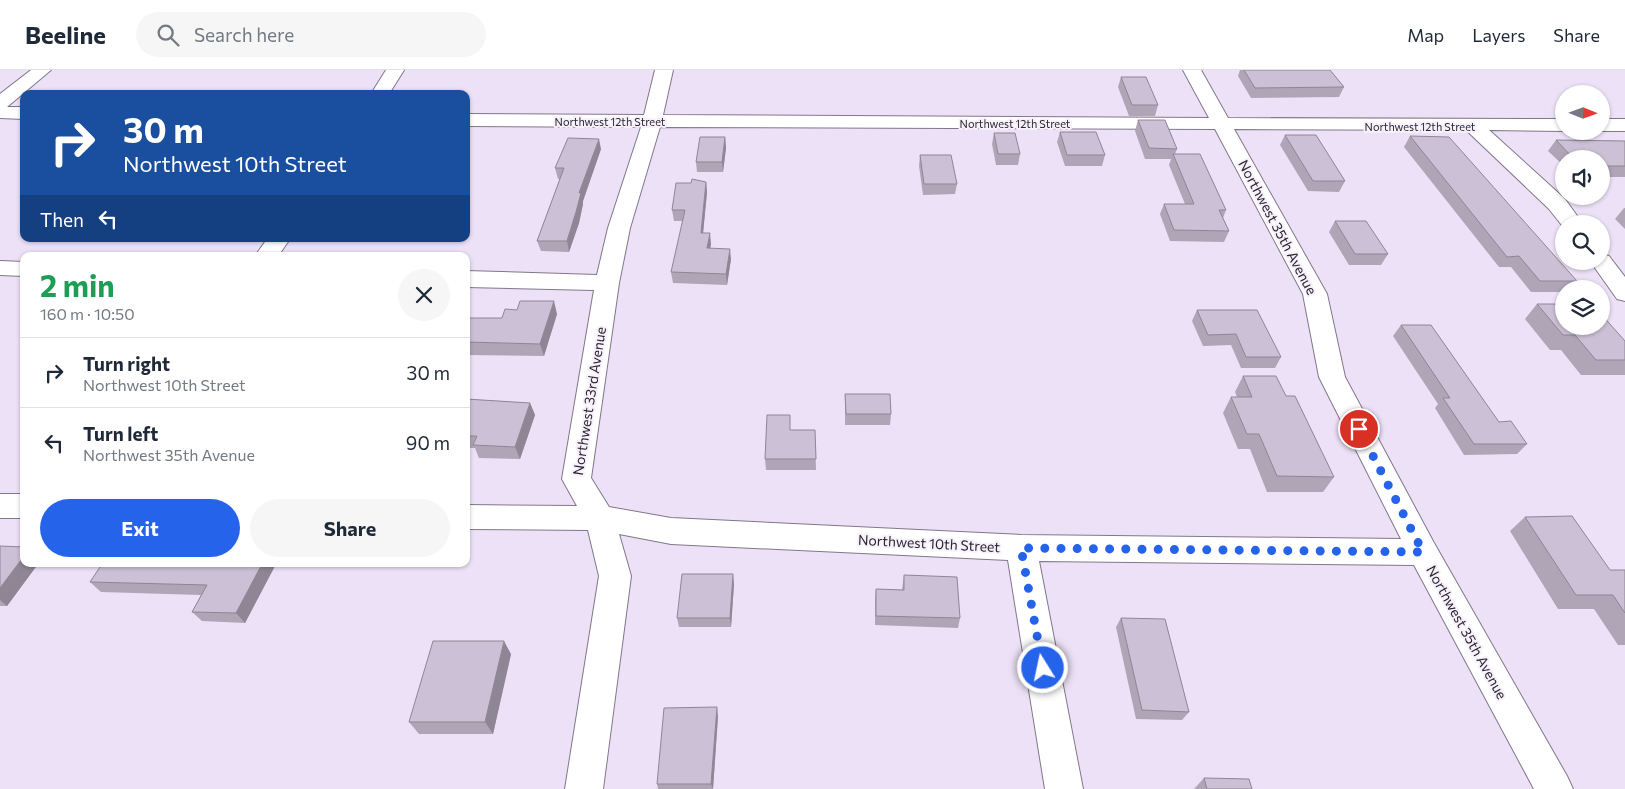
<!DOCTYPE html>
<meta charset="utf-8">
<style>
:root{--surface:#fff;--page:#f6f6f7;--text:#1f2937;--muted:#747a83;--line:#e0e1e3;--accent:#2563eb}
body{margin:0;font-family:Commissioner,sans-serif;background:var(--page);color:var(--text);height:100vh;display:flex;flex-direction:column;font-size:19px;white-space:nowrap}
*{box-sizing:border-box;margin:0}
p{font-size:16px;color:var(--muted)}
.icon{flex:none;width:28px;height:28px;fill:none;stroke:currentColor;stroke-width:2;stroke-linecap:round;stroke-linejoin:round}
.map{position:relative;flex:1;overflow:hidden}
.drawer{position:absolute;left:20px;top:182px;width:450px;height:315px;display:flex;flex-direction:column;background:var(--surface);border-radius:10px;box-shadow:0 1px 4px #0004}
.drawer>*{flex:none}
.hud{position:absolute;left:20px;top:20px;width:450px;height:152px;border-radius:10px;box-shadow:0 1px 4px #0004;background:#1a4fa0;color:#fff;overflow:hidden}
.needle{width:32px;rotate:91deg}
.controls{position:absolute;left:1555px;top:15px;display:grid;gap:10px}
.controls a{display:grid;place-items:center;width:55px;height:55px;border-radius:50%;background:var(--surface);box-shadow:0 1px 4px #0004;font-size:25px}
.pin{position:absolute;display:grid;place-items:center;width:42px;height:42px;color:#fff;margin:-21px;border:2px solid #fff;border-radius:50%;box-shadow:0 1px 5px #0007}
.me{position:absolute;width:55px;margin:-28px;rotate:350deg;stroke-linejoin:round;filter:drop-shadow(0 0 4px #0008)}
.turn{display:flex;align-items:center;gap:18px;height:105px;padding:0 20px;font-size:22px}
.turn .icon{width:65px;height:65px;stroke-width:2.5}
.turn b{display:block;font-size:35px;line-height:42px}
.then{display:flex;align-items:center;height:48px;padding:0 20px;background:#0003;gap:10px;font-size:19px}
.round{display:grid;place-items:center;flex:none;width:52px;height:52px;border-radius:26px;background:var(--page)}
.headline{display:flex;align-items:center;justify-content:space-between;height:85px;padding:0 20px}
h1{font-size:30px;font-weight:700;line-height:38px;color:#1e9e55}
.primary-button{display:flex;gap:10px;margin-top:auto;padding:10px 20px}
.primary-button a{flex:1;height:58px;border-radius:30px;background:var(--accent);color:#fff;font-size:20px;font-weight:700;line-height:58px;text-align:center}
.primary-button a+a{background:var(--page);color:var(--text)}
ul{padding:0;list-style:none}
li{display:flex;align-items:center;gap:15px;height:70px;padding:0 20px;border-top:1px solid var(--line)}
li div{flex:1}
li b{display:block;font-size:19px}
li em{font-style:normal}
header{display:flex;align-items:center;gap:30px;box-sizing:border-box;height:70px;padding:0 25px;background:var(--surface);border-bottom:1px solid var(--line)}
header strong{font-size:24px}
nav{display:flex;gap:28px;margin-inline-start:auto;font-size:18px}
.search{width:350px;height:45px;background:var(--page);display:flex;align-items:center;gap:12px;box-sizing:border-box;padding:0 18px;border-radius:28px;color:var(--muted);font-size:19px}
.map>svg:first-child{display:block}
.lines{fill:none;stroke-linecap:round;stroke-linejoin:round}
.minor-casing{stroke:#81778a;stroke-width:2}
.minor{fill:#fff;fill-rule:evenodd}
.wall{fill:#afa5b7}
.shaded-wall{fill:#8e8695}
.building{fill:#cbc0d5;stroke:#8e8695}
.route{stroke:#2563eb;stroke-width:9;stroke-dasharray:0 16.2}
.labels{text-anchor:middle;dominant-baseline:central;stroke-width:4;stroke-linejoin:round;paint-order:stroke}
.far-street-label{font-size:11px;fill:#2a262e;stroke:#f7f0fd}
.street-label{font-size:14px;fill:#2a262e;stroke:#f7f0fd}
</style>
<header>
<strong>Beeline</strong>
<div class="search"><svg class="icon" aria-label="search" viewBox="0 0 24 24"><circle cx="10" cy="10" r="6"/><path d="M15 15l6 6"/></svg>Search here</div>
<nav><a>Map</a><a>Layers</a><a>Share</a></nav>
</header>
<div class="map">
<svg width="1625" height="719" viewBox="0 0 1625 719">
<rect width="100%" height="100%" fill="#ece1f6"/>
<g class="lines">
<defs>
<g id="minor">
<polygon points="31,0 51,0 7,37 24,37 24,49 0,48 0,24"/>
<polygon points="386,0 404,0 389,24 371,24"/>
<path d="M 655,0 L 673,0 L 663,45 L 1209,48 L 1183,0 L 1201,0 L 1228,48 L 1564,49 L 1564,61 L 1489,60 L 1565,129 L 1583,154 L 1564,154 L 1564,158 L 1549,139 L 1466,60 L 1234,59 L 1327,224 L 1345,307 L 1434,473 L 1567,706 L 1573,719 L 1534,719 L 1414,495 L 1039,491 L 1083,719 L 1045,719 L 1008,490 L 671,474 L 619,464 L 631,506 L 603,719 L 565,719 L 599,506 L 588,460 L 466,459 L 466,435 L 577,436 L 562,409 L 594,220 L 466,217 L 466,201 L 597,205 L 608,158 L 641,57 L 466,56 L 466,44 L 644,45 ZM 660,57 L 1215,59 L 1303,224 L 1319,307 L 1401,469 L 1021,465 L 671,448 L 609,437 L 591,408 L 619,213 L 630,158 Z"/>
<rect x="1601" y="49" width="24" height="12"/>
<polygon points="267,169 290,169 278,186 255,186"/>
<polygon points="1601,184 1609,186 1625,207 1625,231 1617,229 1590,191 1601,191"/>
<polygon points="0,191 24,192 24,206 0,205"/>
<rect x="0" y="424" width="24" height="24"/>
</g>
</defs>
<!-- minor casing -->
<use href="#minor" class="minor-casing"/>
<!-- minor -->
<use href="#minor" class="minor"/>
</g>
<!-- wall -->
<g class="wall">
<polygon points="1240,0 1330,0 1344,17 1339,27 1251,28 1238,6"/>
<polygon points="1121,7 1158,35 1155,46 1129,46 1118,17"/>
<polygon points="1138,50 1177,79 1175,84 1226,140 1223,148 1229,161 1224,172 1170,171 1160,144 1164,134 1185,134 1169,95 1171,89 1145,89 1135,61"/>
<polygon points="1060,62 1105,85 1102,96 1065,96 1057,72"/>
<polygon points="994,63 1020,84 1018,95 996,95 992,74"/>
<polygon points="1285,65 1345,111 1339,122 1308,121 1280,75"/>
<polygon points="1410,66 1577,211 1571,219 1564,219 1564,222 1531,222 1511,197 1499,197 1404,77"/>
<polygon points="725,67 726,78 723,102 697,102 696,92"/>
<polygon points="1556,70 1625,71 1625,107 1601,107 1601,89 1564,89 1564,96 1548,81"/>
<polygon points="601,79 583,131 583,134 579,153 569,182 541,181 537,171 560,109 558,109 555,98"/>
<polygon points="920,85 957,114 955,124 923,125 919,96"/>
<polygon points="706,112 707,122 703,163 711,174 710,178 731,189 727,215 673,213 671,202 683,151 674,151 672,140 691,113"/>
<polygon points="1624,138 1625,138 1625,159 1615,149"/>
<polygon points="1335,151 1388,184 1381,195 1349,195 1329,162"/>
<polygon points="204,169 240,169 239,170 205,170"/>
<polygon points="1537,234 1625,271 1625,305 1581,305 1561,280 1550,280 1525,249"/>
<polygon points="1197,240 1281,287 1275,298 1241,298 1231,275 1203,276 1192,251"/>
<polygon points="557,244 544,286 466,285 466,248 502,248"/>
<polygon points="1401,255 1499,352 1527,374 1517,384 1464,385 1435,338 1438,334 1393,266"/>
<polygon points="1243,306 1286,326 1334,407 1323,422 1267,422 1250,379 1238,379 1223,343 1231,327 1237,327 1235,322"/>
<polygon points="845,324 891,344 890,355 845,355"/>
<polygon points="466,329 530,333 535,345 520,389 479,388 475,378 466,378"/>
<polygon points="791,360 815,360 816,400 766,400 765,389"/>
<polygon points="1525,447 1610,500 1625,500 1625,575 1618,575 1594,539 1558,539 1510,461"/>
<polygon points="0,476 24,494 38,494 7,536 0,536"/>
<polygon points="276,494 245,553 202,551 192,542 201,525 101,522 90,512"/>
<polygon points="904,505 960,548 958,558 875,555 875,529 876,519 902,520"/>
<polygon points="734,514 731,557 679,557 677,548"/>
<polygon points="1121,548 1189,642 1182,650 1136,649 1116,557"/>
<polygon points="511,584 493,664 419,664 409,652"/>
<polygon points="718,646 713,719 658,719 657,714"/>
<polygon points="1204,708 1252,719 1194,719"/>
</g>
<!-- shaded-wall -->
<g class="shaded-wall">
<polygon points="725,67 726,78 723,102 722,92"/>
<polygon points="599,69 601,79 583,131 583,134 579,153 569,182 567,171 579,123"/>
<polygon points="706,112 707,122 702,174 701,163"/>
<polygon points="710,163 711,174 708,189 707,178"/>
<polygon points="730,179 731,189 727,215 726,204"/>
<polygon points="554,231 557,244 544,286 540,274"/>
<polygon points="530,333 535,345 520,389 515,377"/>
<polygon points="24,486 24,494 38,494 7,536 0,530 0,518"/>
<polygon points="262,494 276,494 245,553 236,543"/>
<polygon points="733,504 734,514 731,557 730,548"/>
<polygon points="504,571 511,584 493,664 485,652"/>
<polygon points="717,637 718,646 713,719 711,714"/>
</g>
<!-- building -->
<g class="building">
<polygon points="1244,0 1330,0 1344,17 1255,18"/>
<polygon points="1121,7 1146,7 1158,35 1132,35"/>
<polygon points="1138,50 1165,50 1177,79 1149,78"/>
<polygon points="1060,62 1096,62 1105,85 1067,85"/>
<polygon points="994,63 1015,63 1020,84 998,84"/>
<polygon points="1285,65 1316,65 1345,111 1313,111"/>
<polygon points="1410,66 1449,67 1577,211 1540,211 1519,186 1507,187"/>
<polygon points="700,67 725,67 722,92 696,92"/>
<polygon points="568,68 599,69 579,123 581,123 576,142 567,171 537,171 564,98 555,98"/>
<polygon points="1556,70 1625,71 1625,96 1601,96 1601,89 1574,89"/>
<polygon points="1173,84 1200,84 1226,140 1219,140 1229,161 1174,160 1164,134 1194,134"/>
<polygon points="920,85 951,85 957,114 924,114"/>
<polygon points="692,109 706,112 701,163 710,163 707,178 730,179 726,204 671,202 685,140 672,140 676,113 691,113"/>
<polygon points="1335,151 1366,151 1388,184 1355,184"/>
<polygon points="520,231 554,231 540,274 466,272 466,248 502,248 505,239 517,240"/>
<polygon points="1537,234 1564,234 1564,256 1601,256 1601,244 1625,271 1625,290 1596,290 1575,265 1563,265"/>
<polygon points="1197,240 1257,240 1281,287 1246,287 1236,264 1208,265"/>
<polygon points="1401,255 1431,255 1499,352 1511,351 1527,374 1474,374 1443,328 1450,328"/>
<polygon points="1243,306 1276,306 1286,326 1295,326 1334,407 1277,406 1259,364 1247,364 1231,327 1252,327"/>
<polygon points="845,324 890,324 891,344 846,344"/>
<polygon points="466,329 530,333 515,377 473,375 477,366 466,366"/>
<polygon points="767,345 790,345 790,360 815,360 816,389 765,389"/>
<polygon points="1572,446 1610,500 1625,500 1625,543 1613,525 1576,525 1525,447"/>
<polygon points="0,476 24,477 24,486 0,518"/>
<polygon points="102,494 262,494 236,543 192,542 207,515 90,512"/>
<polygon points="682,504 733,504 730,548 677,548"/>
<polygon points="904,505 957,507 960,548 876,546 876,519 904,520"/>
<polygon points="1121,548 1165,549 1189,642 1142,640"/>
<polygon points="433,571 504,571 485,652 409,652"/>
<polygon points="717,637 711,714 657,714 664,638"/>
<polygon points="1204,708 1249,709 1252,719 1207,719"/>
</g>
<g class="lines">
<!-- route -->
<polyline class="route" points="1043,598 1021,478 1423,482 1359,359"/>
</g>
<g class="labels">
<!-- far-street labels -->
<g class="far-street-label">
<text x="610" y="51">Northwest 12th Street</text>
<text x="1015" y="53">Northwest 12th Street</text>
<text x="1420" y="56">Northwest 12th Street</text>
</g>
<!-- street labels -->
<g class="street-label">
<text transform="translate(1278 157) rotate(62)">Northwest 35th Avenue</text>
<text transform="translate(589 331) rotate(-81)">Northwest 33rd Avenue</text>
<text transform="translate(929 473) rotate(3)">Northwest 10th Street</text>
<text transform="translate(1467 562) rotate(61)">Northwest 35th Avenue</text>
</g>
</g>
</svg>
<div class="controls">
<a><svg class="needle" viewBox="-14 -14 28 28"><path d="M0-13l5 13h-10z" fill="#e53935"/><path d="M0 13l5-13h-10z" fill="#747a83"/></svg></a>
<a><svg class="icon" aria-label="sound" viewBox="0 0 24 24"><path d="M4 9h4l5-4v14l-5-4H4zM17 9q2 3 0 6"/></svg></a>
<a><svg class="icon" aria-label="search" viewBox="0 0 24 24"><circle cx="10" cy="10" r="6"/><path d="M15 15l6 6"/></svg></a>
<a><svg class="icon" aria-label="layers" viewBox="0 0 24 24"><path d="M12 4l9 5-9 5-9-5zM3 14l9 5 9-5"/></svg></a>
</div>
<div class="pin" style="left:1359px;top:359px;background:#d93025"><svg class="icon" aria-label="arrive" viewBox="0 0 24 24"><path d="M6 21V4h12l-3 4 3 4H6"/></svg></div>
<svg class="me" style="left:1043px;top:598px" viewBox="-20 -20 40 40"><circle r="17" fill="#2563eb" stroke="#fff" stroke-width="3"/><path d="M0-11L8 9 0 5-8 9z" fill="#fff"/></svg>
<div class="hud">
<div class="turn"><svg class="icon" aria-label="right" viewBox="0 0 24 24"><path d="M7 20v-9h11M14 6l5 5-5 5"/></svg><div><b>30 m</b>Northwest 10th Street</div></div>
<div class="then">Then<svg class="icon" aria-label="left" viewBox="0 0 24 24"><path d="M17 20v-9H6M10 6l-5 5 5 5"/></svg></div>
</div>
<section class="drawer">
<div class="headline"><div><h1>2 min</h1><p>160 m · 10:50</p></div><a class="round"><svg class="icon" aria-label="close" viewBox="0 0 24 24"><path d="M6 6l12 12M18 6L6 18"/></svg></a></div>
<ul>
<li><svg class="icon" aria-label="right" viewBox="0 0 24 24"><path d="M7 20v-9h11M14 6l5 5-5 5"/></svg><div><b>Turn right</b><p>Northwest 10th Street</p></div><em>30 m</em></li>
<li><svg class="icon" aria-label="left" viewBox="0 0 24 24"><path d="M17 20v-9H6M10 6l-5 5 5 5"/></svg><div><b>Turn left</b><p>Northwest 35th Avenue</p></div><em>90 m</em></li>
</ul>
<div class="primary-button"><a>Exit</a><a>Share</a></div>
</section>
</div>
